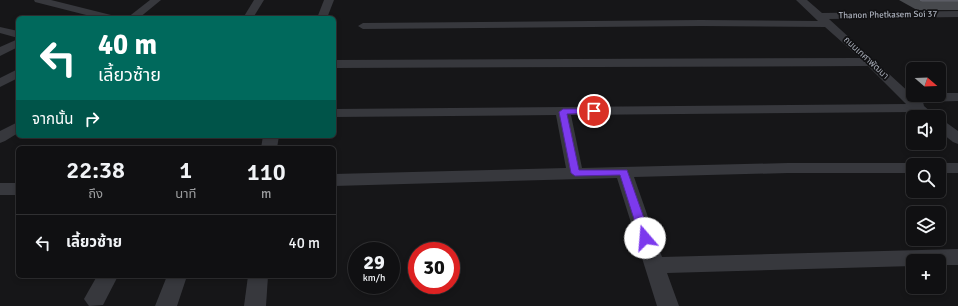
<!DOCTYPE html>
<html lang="th">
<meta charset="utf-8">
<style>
:root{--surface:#101012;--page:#19191b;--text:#f1f3f6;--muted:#9c9d9f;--line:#303032}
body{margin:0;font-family:Signika,"Noto Sans Thai",sans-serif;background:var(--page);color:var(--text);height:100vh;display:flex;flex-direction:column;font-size:15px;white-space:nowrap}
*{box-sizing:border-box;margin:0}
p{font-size:13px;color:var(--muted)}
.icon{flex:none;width:22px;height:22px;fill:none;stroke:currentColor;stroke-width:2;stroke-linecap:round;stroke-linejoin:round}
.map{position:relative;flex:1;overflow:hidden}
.details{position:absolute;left:16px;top:146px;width:320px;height:132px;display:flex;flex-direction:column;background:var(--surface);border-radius:6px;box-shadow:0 2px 6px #0003,0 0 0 1px var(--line)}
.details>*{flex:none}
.guide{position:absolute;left:16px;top:16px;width:320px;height:122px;border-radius:6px;box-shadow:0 2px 6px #0003,0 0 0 1px var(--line);background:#00695c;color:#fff;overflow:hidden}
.needle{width:26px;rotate:109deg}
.tools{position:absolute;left:906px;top:62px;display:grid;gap:8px}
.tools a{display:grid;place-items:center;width:40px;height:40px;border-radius:6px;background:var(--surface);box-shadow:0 2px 6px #0003,0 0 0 1px var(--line);font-size:20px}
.speed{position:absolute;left:348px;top:242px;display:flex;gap:8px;font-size:20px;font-weight:700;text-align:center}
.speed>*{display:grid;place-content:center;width:52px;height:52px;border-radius:50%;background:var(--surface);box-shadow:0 2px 6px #0003,0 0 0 1px var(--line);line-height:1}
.speed small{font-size:10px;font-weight:400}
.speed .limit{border:6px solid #d22;background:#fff;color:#111}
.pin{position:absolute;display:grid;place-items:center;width:34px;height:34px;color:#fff;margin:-17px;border:2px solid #fff;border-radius:50%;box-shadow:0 1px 4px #0007}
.me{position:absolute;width:44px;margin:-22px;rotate:342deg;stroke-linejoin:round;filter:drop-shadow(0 0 3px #0008)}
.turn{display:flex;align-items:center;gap:14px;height:84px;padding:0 16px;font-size:18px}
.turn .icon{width:52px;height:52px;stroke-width:2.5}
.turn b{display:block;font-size:28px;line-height:34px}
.then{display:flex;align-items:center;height:38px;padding:0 16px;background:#0003;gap:8px;font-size:15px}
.eta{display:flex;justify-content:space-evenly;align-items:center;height:68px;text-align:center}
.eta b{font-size:24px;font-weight:600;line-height:28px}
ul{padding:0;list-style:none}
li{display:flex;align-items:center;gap:12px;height:56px;padding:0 16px;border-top:1px solid var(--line)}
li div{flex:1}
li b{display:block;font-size:15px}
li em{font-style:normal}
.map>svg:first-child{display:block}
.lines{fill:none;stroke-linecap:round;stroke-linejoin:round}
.minor{fill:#37383d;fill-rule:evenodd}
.wall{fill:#47494d}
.building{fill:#525359;stroke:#5f6168}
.route{fill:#7c3aed;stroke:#51269a}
.labels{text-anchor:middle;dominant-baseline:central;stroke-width:3.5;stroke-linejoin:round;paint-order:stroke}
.far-street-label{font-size:9px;fill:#a8adb8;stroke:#111113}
</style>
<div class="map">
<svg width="958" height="306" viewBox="0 0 958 306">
<rect width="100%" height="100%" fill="#161618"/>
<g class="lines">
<!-- minor -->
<g class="minor">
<polygon points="34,0 51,0 115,16 116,18 98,18 35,2"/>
<polygon points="150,0 161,0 139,18 127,18"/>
<polygon points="254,0 264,0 253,18 243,18"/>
<polygon points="324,0 334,0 327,18 317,18"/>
<polygon points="796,0 807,0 822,13 958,11 958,17 829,19 912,95 939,95 939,93 958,93 958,101 923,102 924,106 937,117 921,117 915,112 571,115 582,168 788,163 913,163 919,165 913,165 913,173 788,173 634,177 662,257 958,249 958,265 939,265 939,261 913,261 913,266 667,273 679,306 657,306 617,178 334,186 334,174 566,168 556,115 334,117 334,109 906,104 868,66 334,68 334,60 860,58 825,27 701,26 363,29 358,26 363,23 701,20 818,21"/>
<polygon points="0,27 18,31 18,38 0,33"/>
<polygon points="18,39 18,47 0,56 0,47"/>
<polygon points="18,69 18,78 0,87 0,78"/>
<polygon points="939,120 944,121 958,131 958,144 953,142 939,131"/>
<polygon points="18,122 18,133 5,141 0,143 0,131"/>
<polygon points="263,136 279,136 277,148 261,148"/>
<polygon points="939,163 958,163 958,173 939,173 939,165 933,165"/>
<rect x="0" y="183" width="18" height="12"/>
<polygon points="97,276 118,276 103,305 89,306 84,299"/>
<polygon points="167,276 187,276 177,306 155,306"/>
<polygon points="248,276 268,276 266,306 244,306"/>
</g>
</g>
<!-- wall -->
<polygon class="wall" points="899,0 958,0 958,10 917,10"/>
<!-- building -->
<polygon class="building" points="920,0 958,0 958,1 922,1"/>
<!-- route -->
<polygon class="route" points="594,109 597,109 597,113 567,114 579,170 627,170 651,238 649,241 641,241 640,238 620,175 575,176 571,173 559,112 563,109"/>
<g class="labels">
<!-- far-street labels -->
<g class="far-street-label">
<text transform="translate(888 15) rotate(-1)">Thanon Phetkasem Soi 37</text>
<text transform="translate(866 58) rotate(43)">ถนนเทศาพัฒนา</text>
</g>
</g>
</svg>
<div class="tools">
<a><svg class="needle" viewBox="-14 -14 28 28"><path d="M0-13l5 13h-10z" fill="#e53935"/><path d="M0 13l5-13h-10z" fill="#9c9d9f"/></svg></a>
<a><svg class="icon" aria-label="sound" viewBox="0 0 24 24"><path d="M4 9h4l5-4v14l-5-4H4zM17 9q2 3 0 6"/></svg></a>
<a><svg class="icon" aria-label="search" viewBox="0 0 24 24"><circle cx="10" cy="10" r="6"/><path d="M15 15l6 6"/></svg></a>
<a><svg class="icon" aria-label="layers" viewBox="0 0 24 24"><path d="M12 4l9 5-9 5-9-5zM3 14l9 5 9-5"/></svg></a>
<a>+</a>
</div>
<div class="speed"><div>29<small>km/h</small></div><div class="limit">30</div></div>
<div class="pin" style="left:594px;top:111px;background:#d93025"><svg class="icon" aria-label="arrive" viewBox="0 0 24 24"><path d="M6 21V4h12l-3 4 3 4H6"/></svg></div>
<svg class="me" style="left:645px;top:238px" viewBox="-20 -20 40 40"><circle r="19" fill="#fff"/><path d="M0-13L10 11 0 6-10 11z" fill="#7c3aed"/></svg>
<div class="guide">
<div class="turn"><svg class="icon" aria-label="left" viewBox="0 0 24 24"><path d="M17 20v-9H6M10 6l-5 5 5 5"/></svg><div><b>40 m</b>เลี้ยวซ้าย</div></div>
<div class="then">จากนั้น<svg class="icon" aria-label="right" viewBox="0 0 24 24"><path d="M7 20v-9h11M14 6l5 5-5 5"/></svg></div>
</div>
<section class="details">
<div class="eta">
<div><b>22:38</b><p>ถึง</p></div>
<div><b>1</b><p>นาที</p></div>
<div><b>110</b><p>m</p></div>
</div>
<ul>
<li><svg class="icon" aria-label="left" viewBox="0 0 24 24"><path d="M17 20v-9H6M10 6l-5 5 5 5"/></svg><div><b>เลี้ยวซ้าย</b></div><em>40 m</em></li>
</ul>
</section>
</div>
